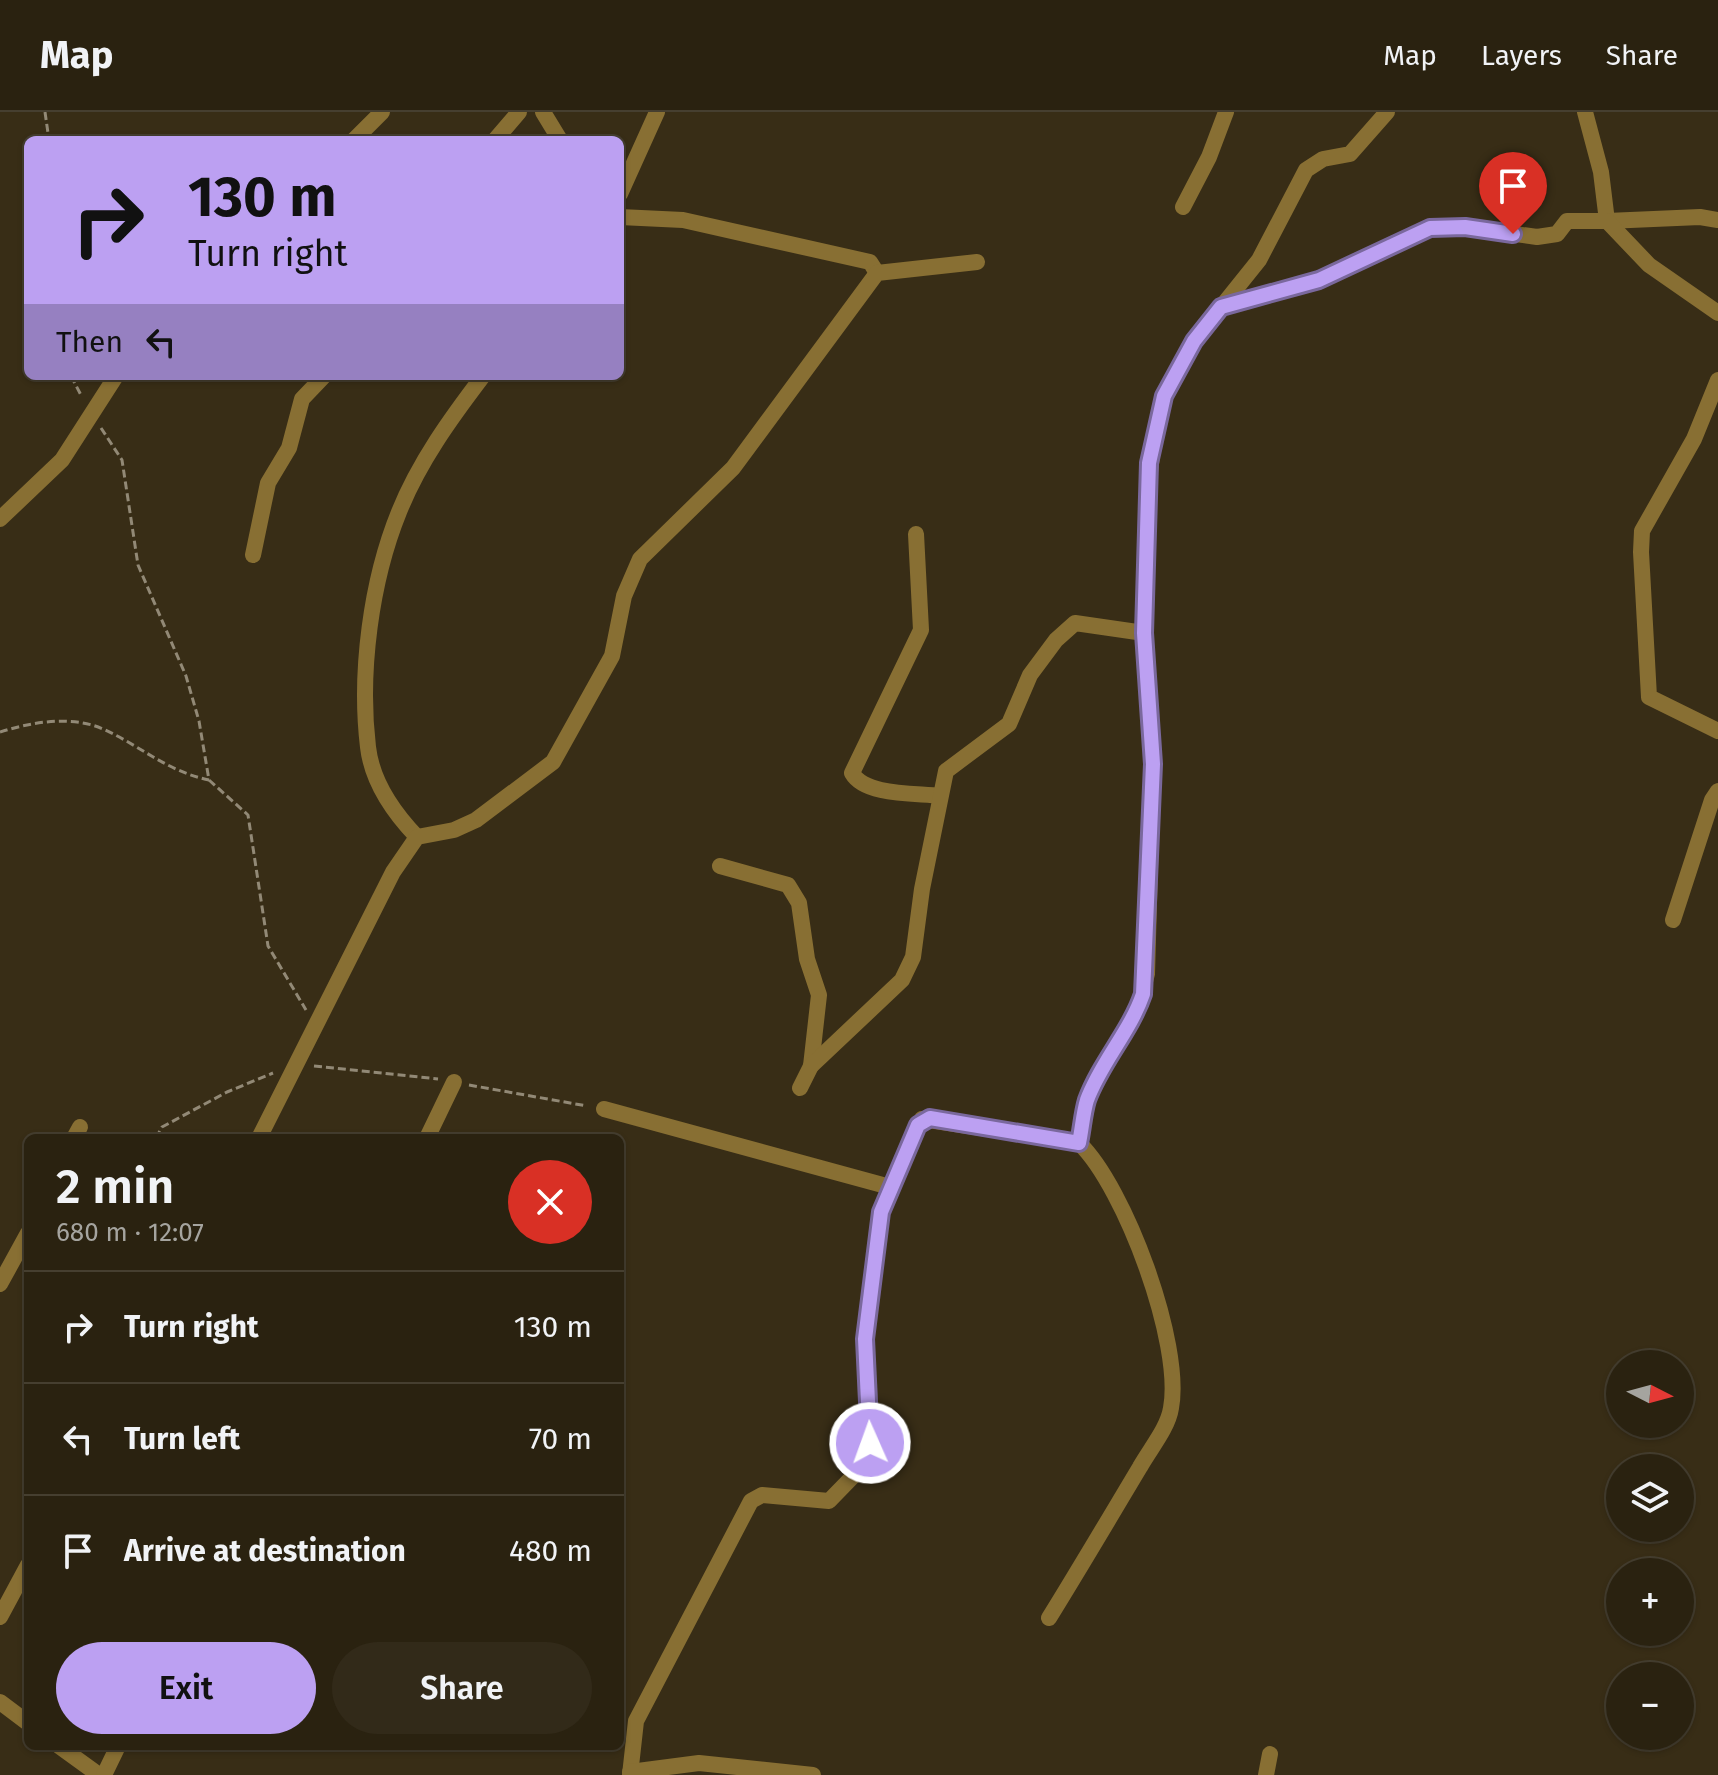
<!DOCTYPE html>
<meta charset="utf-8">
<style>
:root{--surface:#2a2210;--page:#322a19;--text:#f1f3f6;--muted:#a5a49f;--line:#463f30;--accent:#bca0f2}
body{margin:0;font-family:"Fira Sans",sans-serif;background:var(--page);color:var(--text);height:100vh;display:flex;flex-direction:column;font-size:30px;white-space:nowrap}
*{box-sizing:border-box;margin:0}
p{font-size:26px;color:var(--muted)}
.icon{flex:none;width:44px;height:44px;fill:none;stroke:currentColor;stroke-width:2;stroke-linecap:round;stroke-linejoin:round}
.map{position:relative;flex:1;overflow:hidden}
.sheet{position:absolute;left:24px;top:1022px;width:600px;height:616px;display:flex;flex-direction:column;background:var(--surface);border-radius:12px;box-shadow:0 2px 6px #0004,0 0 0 2px var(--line)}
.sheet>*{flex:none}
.hud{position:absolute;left:24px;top:24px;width:600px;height:244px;border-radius:12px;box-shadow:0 2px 6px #0004,0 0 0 2px var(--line);background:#bca0f2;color:#111;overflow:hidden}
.needle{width:52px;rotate:96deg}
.buttons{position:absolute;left:1606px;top:1238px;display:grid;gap:16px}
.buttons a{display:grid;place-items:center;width:88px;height:88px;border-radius:50%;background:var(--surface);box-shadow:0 2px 6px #0004,0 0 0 2px var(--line);font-size:40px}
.pin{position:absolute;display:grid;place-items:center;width:68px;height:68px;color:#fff;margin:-82px -34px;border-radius:50% 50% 50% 0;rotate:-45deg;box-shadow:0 0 8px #0007}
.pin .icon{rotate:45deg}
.me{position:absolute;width:88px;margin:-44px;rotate:358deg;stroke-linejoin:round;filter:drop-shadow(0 0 6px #0008)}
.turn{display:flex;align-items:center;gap:28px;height:168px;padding:0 32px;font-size:36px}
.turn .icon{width:104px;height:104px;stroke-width:2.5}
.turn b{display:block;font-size:56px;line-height:68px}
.then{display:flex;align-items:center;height:76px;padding:0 32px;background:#0003;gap:16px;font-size:30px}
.round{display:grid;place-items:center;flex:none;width:84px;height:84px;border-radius:42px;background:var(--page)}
.summary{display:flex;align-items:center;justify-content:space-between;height:136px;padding:0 32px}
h1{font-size:48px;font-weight:600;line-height:60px}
.cta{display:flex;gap:16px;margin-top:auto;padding:16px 32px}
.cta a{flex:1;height:92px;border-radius:48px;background:var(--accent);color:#111;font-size:32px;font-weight:600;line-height:92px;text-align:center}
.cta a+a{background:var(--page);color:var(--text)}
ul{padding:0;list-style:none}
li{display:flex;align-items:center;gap:24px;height:112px;padding:0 32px;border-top:2px solid var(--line)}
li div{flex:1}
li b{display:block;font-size:30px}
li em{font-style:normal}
header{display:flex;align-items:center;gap:48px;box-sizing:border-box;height:112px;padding:0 40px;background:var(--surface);border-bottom:2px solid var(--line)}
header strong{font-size:38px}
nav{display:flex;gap:44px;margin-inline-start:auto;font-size:28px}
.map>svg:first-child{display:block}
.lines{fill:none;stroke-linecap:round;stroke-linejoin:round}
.path{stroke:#928976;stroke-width:3;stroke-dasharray:8 4;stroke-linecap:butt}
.street{stroke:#886f33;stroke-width:16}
.route-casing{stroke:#7a689d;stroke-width:20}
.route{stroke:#bca0f2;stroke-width:14}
</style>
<header>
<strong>Map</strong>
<nav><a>Map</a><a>Layers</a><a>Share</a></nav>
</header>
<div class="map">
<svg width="1718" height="1663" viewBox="0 0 1718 1663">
<rect width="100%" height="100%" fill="#382d16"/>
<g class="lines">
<!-- path -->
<g class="path">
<polyline points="45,0 49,28"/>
<polyline points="71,264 82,285"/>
<polyline points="101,316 122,348 138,453 186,564 199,609 209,668 248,703 268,834 306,898"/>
<path d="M 0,620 C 32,610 71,603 103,617 C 141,634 166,659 209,668"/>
<polyline points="314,954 438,967"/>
<polyline points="469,973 587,994"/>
<polyline points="156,1026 162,1015 227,980 273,961"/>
</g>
<!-- street -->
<g class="street">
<polyline points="543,0 560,28"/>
<polyline points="1585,0 1601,60 1607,109 1700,105 1718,108"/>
<polyline points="354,28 382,0"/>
<polyline points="495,28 519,0"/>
<polyline points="620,82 657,0"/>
<polyline points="1183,95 1209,45 1226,0"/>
<polyline points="620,105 683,108 870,150 877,161"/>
<polyline points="1222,195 1319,168 1430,116 1465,115 1537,125 1557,122 1567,109 1607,109 1649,153 1718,201"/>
<polyline points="1718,268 1694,327 1642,419 1641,440 1649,585 1718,619"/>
<polyline points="0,407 62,348 116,264"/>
<path d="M 916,422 L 921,518 L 852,661 C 865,684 916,681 940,684"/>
<polyline points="253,443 268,371 289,336 302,287 324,264"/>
<path d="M 417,725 C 394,701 372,670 368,635 C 359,560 371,469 399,400 C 419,350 451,306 483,264"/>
<polyline points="720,754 788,773 799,791 807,847 819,883 811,954"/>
<polyline points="1673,808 1712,688 1718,679"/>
<polyline points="800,976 811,954 902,868 913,845 922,777 946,659 1009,612 1030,563 1056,528 1075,511 1144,521"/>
<polyline points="604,997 890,1075 881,1100 865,1227 870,1331 864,1353 829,1389 762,1383 751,1389 636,1609 630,1663"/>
<polyline points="74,1026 80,1015"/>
<polyline points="259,1026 393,760 417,725 454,718 476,708 553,650 612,544 624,484 640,447 733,356 877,161 977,150"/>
<polyline points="427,1026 454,970"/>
<polyline points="890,1075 922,1007 1079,1031"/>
<polyline points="0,1172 28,1121"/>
<polyline points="0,1505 28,1453"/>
<path d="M 1049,1506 C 1080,1456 1110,1405 1140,1355 C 1150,1337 1168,1316 1171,1296 C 1183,1232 1125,1075 1079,1031 L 1087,989 L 1101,959 L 1136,902 L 1147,862 L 1153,652 L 1144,521 L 1147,384 L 1155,320 L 1164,284 L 1194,229 L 1259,148 L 1306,58 L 1323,47 L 1350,42 L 1387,0"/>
<polyline points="0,1590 28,1611"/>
<polyline points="59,1634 99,1663"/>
<polyline points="630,1660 699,1651 813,1663"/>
<polyline points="104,1663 118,1634"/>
<polyline points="1266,1663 1270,1642"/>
</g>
</g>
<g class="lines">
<defs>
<path id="route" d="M 870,1331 L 865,1227 L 881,1100 L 918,1013 L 930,1006 L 1079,1031 C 1082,1017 1083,1001 1087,988 C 1101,950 1130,920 1143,882 L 1153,652 L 1144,521 L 1149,351 L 1164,284 L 1194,229 L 1221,195 L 1319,168 L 1430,116 L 1465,115 L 1513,122"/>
</defs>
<!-- route casing -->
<use href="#route" class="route-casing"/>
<!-- route -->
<use href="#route" class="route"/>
</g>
</svg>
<div class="buttons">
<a><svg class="needle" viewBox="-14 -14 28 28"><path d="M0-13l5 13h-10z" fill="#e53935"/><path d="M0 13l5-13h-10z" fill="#a5a49f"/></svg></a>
<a><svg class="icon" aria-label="layers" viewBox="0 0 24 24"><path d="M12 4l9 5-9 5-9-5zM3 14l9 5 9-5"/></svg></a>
<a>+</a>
<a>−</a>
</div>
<div class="pin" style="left:1513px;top:122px;background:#d93025"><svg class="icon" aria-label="arrive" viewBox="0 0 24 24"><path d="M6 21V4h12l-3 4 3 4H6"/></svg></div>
<svg class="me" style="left:870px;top:1331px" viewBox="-20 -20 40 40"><circle r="17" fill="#bca0f2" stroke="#fff" stroke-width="3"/><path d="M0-11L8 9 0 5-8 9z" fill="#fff"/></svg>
<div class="hud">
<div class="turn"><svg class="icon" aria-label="right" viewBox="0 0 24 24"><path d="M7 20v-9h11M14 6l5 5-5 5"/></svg><div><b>130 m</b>Turn right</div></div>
<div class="then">Then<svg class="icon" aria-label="left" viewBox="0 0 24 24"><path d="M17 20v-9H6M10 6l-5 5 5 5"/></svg></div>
</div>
<section class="sheet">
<div class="summary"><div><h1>2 min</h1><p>680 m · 12:07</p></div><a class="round" style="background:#d93025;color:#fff"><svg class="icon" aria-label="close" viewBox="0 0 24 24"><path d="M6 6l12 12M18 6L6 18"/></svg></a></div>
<ul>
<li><svg class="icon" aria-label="right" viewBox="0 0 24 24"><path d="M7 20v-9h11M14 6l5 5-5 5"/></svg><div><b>Turn right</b></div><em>130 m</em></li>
<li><svg class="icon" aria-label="left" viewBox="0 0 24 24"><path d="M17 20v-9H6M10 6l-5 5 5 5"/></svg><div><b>Turn left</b></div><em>70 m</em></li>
<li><svg class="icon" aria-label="arrive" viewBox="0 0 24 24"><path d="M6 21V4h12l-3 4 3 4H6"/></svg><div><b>Arrive at destination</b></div><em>480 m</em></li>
</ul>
<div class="cta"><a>Exit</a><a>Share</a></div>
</section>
</div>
